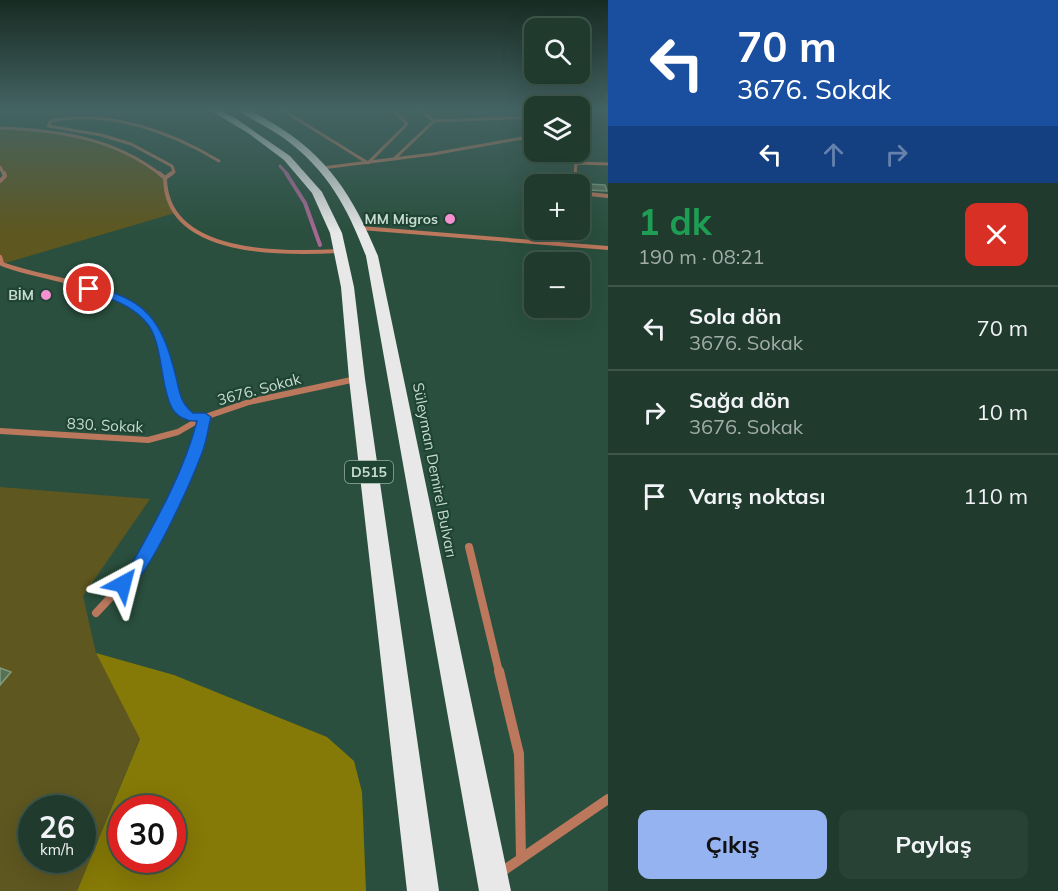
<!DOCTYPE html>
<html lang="tr">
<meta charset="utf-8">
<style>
:root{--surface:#203b2e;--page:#284236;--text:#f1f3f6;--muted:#a2adaa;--line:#3d554a;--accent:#95b2f1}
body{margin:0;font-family:Mulish,sans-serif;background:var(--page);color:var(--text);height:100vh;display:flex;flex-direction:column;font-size:22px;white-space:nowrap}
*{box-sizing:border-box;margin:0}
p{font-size:20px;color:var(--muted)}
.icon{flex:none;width:33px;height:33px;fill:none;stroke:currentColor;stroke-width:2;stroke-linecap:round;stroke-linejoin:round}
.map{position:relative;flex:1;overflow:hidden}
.details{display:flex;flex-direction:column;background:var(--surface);width:450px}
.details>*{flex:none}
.top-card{background:#1a4fa0;color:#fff;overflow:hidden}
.fabs{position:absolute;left:524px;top:18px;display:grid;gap:12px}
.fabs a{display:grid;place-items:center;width:66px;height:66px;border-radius:12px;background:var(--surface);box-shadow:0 6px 24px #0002,0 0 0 2px var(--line);font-size:30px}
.speed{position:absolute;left:18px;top:795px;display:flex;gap:12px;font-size:30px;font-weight:700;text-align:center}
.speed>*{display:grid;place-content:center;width:78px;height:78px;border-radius:50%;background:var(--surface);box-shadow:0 6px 24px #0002,0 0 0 2px var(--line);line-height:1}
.speed small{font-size:15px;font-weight:400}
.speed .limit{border:9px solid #d22;background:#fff;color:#111}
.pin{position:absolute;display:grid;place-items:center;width:51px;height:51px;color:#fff;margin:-26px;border:3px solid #fff;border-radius:50%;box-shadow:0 2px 6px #0007}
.me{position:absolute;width:66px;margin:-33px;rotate:38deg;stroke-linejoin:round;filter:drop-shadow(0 0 4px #0008)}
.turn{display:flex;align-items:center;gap:21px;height:126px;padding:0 30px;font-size:27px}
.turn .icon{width:78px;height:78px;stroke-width:2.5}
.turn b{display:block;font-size:42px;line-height:51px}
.lanes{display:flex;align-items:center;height:57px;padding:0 30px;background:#0003;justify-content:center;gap:30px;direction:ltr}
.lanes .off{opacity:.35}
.round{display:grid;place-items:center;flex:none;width:63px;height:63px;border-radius:12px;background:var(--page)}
.overview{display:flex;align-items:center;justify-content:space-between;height:102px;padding:0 30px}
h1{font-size:36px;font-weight:700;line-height:45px;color:#1e9e55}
.cta{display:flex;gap:12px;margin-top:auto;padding:12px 30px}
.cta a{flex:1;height:69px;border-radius:12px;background:var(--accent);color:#111;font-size:24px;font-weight:700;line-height:69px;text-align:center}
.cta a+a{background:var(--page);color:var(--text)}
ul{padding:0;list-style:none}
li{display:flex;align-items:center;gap:18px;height:84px;padding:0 30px;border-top:2px solid var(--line)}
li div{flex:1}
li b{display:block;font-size:22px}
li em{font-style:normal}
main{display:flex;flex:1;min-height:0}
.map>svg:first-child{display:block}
.green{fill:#5e5720;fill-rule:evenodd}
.forest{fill:#857907;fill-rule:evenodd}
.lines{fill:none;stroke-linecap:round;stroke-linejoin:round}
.stream-far1{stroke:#a56893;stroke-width:3}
.stream{stroke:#a56893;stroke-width:4}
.building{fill:#587155;stroke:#809b7d;stroke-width:1.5}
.street-far5{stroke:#bb785d;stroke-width:3}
.street-far4{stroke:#bb785d;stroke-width:4}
.street-far3{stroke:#bb785d;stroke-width:4.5}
.street-far2{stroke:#bb785d;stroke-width:6}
.street-far1{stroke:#bb785d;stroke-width:8}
.street{stroke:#bb785d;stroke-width:10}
.highway{fill:#e8e8e8;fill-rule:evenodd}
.route{fill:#1a73e8;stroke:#114b97;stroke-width:1.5}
.poi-dot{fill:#f590d1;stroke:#1f4433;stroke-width:2}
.labels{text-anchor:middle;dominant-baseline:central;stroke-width:4.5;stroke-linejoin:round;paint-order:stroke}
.far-poi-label{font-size:14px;font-weight:bold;fill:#c7dbd1;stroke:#1f4433;text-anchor:end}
.shield{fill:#1f4433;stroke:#95aea2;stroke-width:1.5}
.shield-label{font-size:14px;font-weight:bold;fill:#c7dbd1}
.street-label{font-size:15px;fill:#c7dbd1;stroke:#1f4433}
</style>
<main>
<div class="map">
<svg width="608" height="891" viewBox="0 0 608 891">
<rect width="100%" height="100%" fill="#2a4f3e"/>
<!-- green -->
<g class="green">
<path d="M 0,128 C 57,129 122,138 165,178 L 167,197 L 175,213 L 2,264 L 0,257 L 0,181 L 5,176 L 0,168 Z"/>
<path d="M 0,487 L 150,499 L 83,596 L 96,653 L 140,738 L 77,891 L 0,891 ZM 32,808 L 82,808 L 82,860 L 32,860 Z"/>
</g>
<!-- forest -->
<path class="forest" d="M 96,653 L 174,675 L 327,737 L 354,761 L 362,792 L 366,891 L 77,891 L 140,739 ZM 122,808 L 172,808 L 172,860 L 122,860 Z"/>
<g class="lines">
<!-- stream-far1 -->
<polyline class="stream-far1" points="280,166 288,175"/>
<!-- stream -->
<polyline class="stream" points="286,173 305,203 320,245"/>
</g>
<!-- building -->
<g class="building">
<polygon points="587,184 605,185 607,191 588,190"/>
<polygon points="0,668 11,672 0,685"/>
</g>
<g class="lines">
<!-- street-far5 -->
<g class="street-far5">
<polyline points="281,109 368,163 407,124 392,109"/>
<polyline points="434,121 534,117"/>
<path d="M 0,128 C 58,130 114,138 161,175"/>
<polyline points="394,159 434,121 418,109"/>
<polyline points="0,167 4,175"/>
<polyline points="322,168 433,154 534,136"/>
<path d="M 170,175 L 174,172 L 172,166 L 131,144 L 101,135 L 48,126 L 51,121 C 108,109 171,132 219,161"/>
<polyline points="575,175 576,163 608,164"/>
</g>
<!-- street-far4 -->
<g class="street-far4">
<path d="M 159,173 L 165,178 C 166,257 284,254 339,251"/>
<polyline points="165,178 172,173"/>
<polyline points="0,181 5,176 4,173"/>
<polyline points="575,184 576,173"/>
<polyline points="579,193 608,196"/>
<polyline points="361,228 608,248"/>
</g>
<!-- street-far3 -->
<path class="street-far3" d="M 0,257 L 2,264 C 47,282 126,283 154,325 C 162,336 164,352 167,365"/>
<!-- street-far2 -->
<g class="street-far2">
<polyline points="166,363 176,400 190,417 205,417 249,402 356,379"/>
<polyline points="0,431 148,440 178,432 202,418"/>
<polyline points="171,500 196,450 205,417"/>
</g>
<!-- street-far1 -->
<g class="street-far1">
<polyline points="469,547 499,672"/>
<polyline points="96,613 137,569 172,499"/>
</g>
<!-- street -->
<g class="street">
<polyline points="499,671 519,754 521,857"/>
<polyline points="500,873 608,799"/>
</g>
<!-- highway -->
<g class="highway">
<polygon points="208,109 217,109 235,118 290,156 322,192 342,233 354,287 365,379 439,891 407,891 349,379 341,287 330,233 312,193 284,160 248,133"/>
<path d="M 237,109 C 250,108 260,116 271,122 C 328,156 353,196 378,256 L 511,891 L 479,891 L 366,256 C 347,207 328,171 285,139 C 270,128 251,120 237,109 Z"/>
</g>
</g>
<!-- sky -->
<linearGradient id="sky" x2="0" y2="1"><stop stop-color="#172b22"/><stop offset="0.47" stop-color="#446363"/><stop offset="1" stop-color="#446363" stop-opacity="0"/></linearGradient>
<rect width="608" height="233" fill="url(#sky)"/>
<!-- route -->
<path class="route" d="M 89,286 C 147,299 162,320 176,377 C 180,393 180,402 193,413 L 205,413 L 211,417 C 208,428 207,441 202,453 C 192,480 151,572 130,587 C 126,590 122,590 117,588 L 115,584 C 119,575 128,570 133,562 C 158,517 184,471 197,421 C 187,422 175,416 171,406 C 160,383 163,348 149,326 C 134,305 108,297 85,291 L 85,287 Z"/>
<!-- markers -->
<g class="poi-dot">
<circle cx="450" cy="219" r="6"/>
<circle cx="46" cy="295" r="6"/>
</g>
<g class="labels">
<!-- far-poi labels -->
<g class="far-poi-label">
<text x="438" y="219">MM Migros</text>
<text x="34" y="295">BİM</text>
</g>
<!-- shield labels -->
<rect class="shield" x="345" y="461" width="48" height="22" rx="4.5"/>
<g class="shield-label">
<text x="369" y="472">D515</text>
</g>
<!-- street labels -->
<g class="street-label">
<text transform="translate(259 389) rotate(-15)">3676. Sokak</text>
<text transform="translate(105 425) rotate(3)">830. Sokak</text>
<text transform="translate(435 470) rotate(79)">Süleyman Demirel Bulvarı</text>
</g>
</g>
</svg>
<div class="fabs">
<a><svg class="icon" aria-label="search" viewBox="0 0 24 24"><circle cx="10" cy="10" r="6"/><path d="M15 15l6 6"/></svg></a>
<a><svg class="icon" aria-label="layers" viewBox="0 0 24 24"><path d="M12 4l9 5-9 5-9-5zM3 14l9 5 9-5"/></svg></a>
<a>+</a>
<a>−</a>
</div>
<div class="speed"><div>26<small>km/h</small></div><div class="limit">30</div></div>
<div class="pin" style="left:89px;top:289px;background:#d93025"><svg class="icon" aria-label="arrive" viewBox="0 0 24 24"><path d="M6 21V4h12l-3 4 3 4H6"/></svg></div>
<svg class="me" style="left:123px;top:584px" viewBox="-20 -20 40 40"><path d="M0-17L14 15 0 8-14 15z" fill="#1a73e8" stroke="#fff" stroke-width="4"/></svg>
</div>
<section class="details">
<div class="top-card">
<div class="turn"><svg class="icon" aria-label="left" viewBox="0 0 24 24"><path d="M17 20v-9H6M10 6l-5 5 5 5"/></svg><div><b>70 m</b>3676. Sokak</div></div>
<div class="lanes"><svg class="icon" aria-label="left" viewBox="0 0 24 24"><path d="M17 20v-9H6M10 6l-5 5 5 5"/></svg><svg class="icon off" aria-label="ahead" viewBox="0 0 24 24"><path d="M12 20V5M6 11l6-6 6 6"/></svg><svg class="icon off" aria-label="right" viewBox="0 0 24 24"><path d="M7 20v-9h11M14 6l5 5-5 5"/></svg></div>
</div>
<div class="overview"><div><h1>1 dk</h1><p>190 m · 08:21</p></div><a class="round" style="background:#d93025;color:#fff"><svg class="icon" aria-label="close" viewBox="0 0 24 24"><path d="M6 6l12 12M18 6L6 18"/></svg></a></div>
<ul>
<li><svg class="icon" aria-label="left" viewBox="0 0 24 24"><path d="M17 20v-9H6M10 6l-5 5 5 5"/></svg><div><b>Sola dön</b><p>3676. Sokak</p></div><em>70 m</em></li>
<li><svg class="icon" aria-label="right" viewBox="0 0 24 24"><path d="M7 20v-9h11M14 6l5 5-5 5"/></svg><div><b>Sağa dön</b><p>3676. Sokak</p></div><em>10 m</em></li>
<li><svg class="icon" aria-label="arrive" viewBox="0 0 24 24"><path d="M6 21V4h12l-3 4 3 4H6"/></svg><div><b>Varış noktası</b></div><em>110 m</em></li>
</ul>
<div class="cta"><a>Çıkış</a><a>Paylaş</a></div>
</section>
</main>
